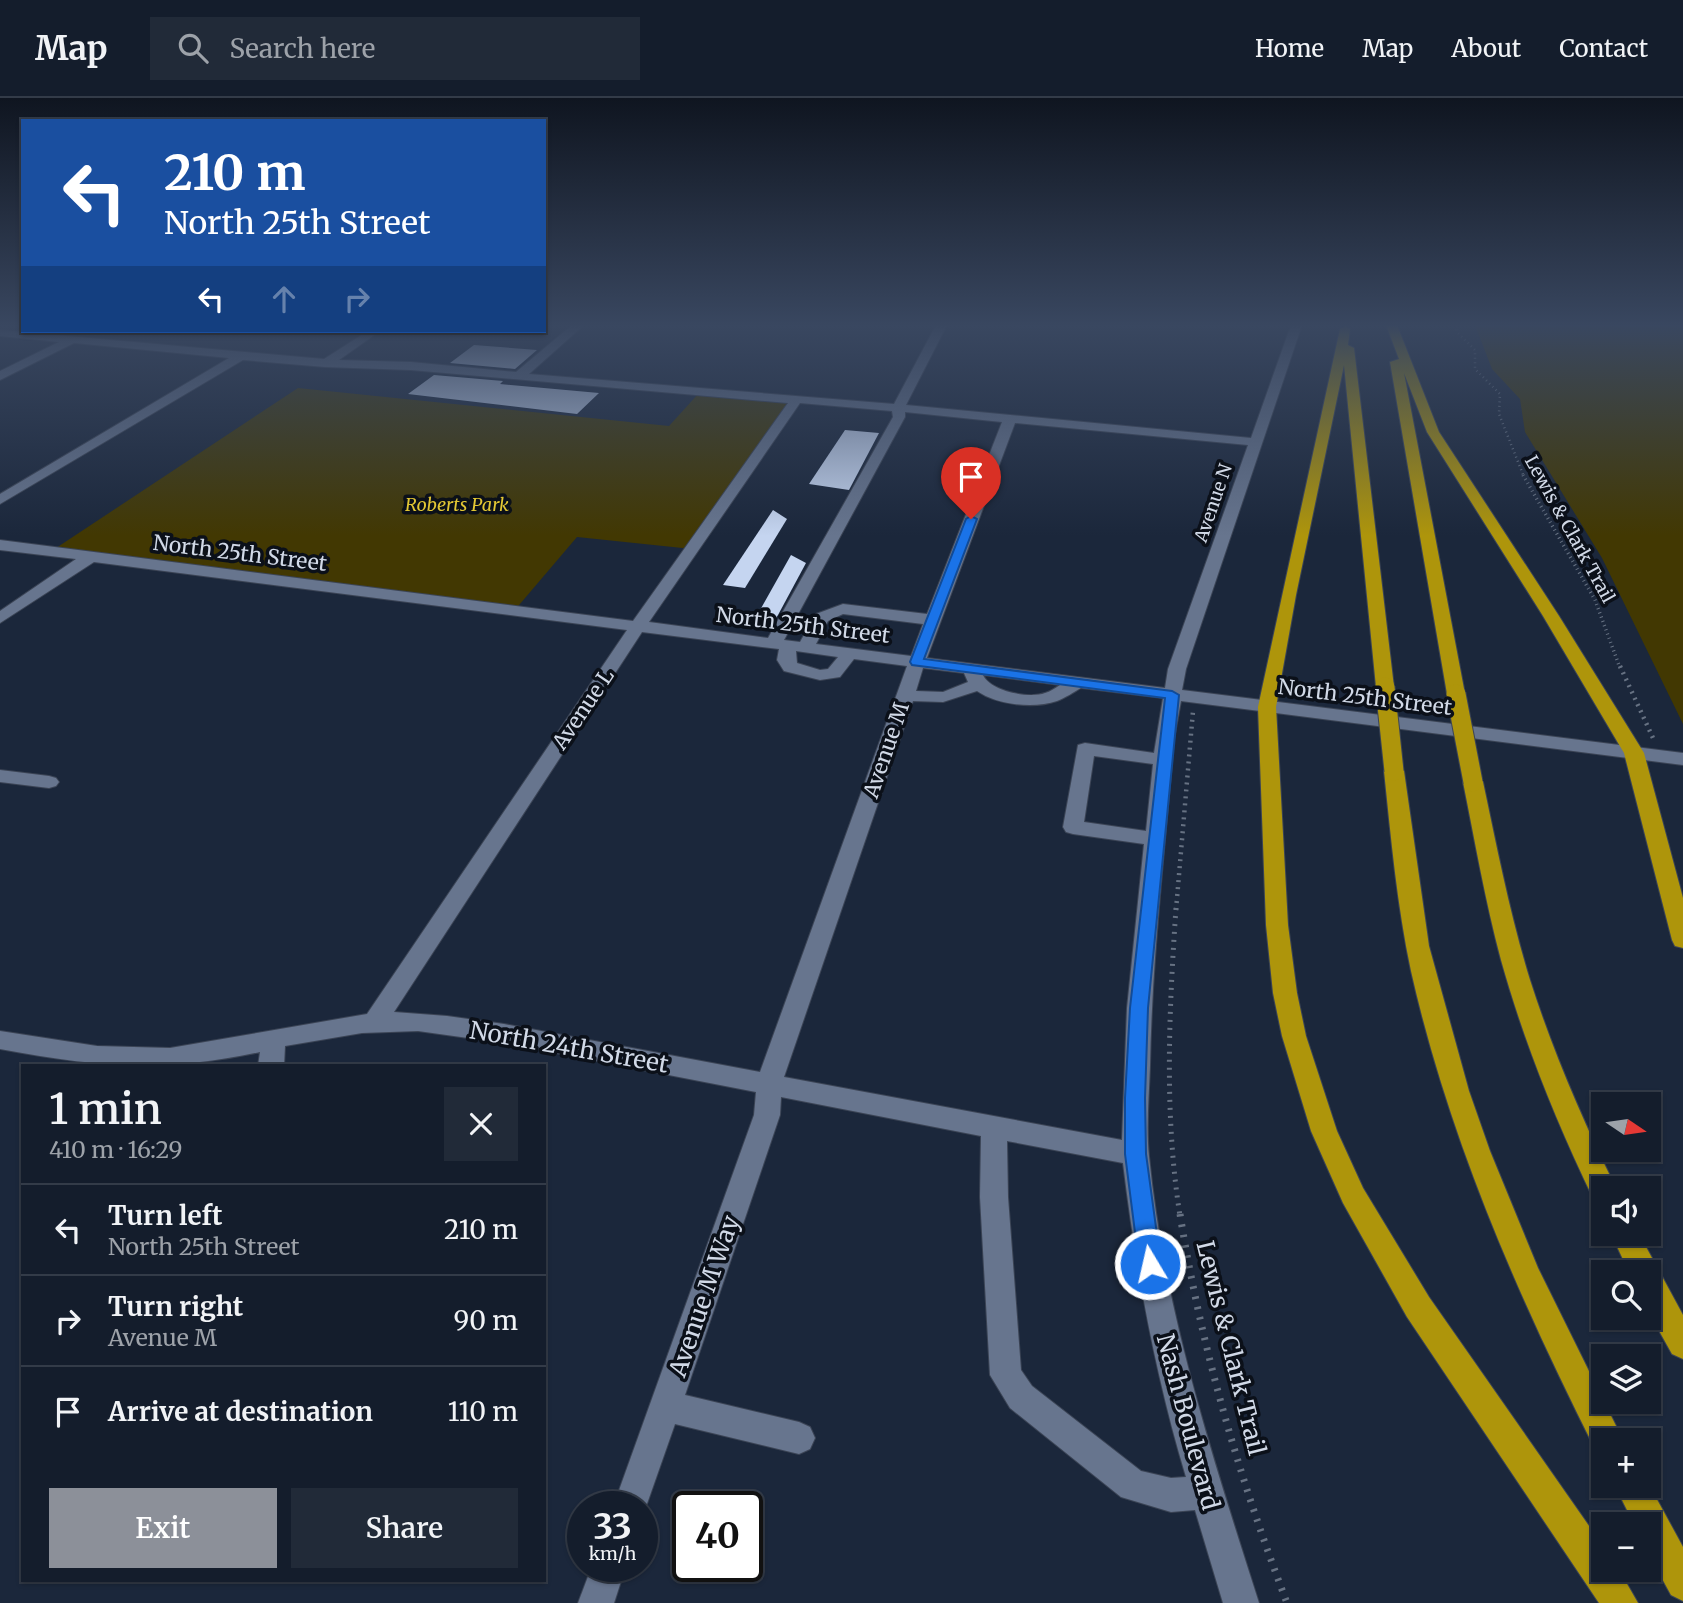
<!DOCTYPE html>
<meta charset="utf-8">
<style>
:root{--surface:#141d2c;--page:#212a38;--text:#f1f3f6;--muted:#9da2a9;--line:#333b48;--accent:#8c9099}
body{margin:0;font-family:Merriweather,serif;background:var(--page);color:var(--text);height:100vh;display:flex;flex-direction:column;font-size:26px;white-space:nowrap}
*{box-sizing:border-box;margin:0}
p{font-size:23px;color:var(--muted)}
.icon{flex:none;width:38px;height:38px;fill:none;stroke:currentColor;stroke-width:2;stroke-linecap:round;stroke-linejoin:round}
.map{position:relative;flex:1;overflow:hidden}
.panel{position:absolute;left:21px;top:966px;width:525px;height:518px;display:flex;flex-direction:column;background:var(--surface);border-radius:0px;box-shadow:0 2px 5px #0004,0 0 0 2px var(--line)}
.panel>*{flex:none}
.guide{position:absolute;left:21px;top:21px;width:525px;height:214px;border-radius:0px;box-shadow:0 2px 5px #0004,0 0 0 2px var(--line);background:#1a4fa0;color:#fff;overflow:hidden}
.needle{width:46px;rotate:103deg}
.controls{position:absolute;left:1591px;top:994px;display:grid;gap:14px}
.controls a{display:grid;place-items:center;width:70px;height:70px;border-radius:0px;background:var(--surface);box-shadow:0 2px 5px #0004,0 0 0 2px var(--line);font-size:35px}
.speed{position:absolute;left:567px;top:1393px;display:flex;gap:14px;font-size:35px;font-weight:700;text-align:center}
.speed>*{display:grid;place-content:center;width:91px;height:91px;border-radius:50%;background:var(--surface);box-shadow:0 2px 5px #0004,0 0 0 2px var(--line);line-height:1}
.speed small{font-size:18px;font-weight:400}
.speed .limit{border:4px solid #111;border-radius:10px;background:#fff;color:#111}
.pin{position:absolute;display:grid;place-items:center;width:60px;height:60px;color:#fff;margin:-72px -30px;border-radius:50% 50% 50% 0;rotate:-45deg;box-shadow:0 0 7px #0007}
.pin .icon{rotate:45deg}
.me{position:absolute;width:77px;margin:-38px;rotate:351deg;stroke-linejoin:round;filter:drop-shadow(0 0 5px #0008)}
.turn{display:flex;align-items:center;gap:24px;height:147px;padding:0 28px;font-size:32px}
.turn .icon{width:91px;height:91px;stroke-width:2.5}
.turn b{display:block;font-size:49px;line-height:60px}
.lanes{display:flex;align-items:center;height:66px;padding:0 28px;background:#0003;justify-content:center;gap:35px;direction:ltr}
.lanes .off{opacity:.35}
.round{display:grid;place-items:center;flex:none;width:74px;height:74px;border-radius:0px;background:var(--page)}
.summary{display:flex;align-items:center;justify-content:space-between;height:119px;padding:0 28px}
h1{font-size:42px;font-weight:600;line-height:52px}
.action{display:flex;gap:14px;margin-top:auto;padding:14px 28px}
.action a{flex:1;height:80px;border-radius:0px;background:var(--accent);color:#fff;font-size:28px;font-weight:600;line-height:80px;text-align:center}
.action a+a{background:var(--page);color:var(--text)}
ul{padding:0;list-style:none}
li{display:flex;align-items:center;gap:21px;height:91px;padding:0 28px;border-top:2px solid var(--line)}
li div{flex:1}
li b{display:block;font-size:26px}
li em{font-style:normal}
header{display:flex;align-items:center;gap:42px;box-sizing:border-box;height:98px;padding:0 35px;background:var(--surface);border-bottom:2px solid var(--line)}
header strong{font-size:33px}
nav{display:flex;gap:38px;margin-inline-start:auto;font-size:24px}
.search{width:490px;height:63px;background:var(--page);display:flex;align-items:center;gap:18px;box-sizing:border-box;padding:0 24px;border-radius:0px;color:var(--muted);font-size:26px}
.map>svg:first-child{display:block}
.green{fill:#423802}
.building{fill:#c5d5f0}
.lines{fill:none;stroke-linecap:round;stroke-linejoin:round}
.minor-casing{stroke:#3b4455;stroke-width:2}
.highway-casing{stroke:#3b4455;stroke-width:2}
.path-far4{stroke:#677283;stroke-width:2.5;stroke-dasharray:1 3.5;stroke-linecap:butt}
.path-far3{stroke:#677283;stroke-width:3.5;stroke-dasharray:1 3.5;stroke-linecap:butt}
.path-far2{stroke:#677283;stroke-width:4.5;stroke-dasharray:2 5;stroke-linecap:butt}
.path-far1{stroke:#677283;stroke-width:5;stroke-dasharray:2 6;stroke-linecap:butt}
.path{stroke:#677283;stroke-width:7;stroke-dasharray:2.5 8;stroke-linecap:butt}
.minor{fill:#67758e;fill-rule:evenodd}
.highway{fill:#ae950b;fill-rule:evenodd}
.highway-bridge-casing{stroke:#3b4455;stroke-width:21;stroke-linecap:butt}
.highway-bridge{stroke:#ae950b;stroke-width:19}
.route{fill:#1a73e8;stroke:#114b97;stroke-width:2}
.labels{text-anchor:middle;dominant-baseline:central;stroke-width:7;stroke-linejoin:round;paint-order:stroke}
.far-street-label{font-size:18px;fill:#d1d9e7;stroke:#0b1019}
.far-park-label{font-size:18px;font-style:italic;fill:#e3c734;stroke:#0b1019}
.street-label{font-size:21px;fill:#d1d9e7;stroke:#0b1019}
.near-street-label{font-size:24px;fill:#d1d9e7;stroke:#0b1019}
</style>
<header>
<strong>Map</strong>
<div class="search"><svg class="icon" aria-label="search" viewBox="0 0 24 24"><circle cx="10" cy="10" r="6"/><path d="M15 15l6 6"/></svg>Search here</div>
<nav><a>Home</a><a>Map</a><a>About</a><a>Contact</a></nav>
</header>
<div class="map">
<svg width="1683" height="1505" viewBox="0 0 1683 1505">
<rect width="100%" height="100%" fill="#1b273b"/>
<!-- green -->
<g class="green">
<polygon points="1475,227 1683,227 1683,626 1602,460 1525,334 1520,301 1492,271"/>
<polygon points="298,290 669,328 699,295 797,301 692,451 577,439 514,513 50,454"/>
</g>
<!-- building -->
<g class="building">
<polygon points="474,247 537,252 515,271 450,265"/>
<polygon points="434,277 503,283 500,286 599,295 577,316 408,296"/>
<polygon points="845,332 879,335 849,392 809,386"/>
<polygon points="773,412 787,421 745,490 723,487"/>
<polygon points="791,457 806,465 778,517 774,523 755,521"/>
</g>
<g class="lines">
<defs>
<g id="minor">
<path d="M 572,227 L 584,227 L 529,276 L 894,306 L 936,227 L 947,227 L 906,307 L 1251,340 L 1291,227 L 1302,227 L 1186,571 L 1182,592 L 1683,655 L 1683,667 L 1181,603 L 1174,641 C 1165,750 1152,859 1150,968 C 1149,998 1146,1029 1149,1058 C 1164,1212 1212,1358 1259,1505 L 1223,1505 L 1195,1412 L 1171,1414 L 1121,1399 L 1010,1310 L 990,1277 L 980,1099 L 981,1038 L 781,999 L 780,1017 L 685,1297 L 799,1324 L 810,1329 L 815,1340 L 810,1351 L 799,1356 L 675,1326 L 642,1420 L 642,1409 L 613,1409 L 754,1017 L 756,994 L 504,945 L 418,933 L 362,935 L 285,948 L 284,968 L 258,968 L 260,954 C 165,975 95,969 0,951 L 0,933 L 97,948 L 170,950 L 367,916 L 627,532 L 94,464 L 0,525 L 0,513 L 76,461 L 0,452 L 0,442 L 633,523 L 788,305 L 411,272 L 325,269 L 243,262 L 0,406 L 0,396 L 229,260 L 74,245 L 0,282 L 0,273 L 59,244 L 0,238 L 0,232 L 324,261 L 368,233 L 380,233 L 339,262 L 411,264 L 516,274 ZM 800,305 L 892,313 L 893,319 L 768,540 L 649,524 ZM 905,314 L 1002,324 L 927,516 L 843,506 L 816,516 L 800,544 L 784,542 L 905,319 ZM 1015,325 L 1248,347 L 1168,571 L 1165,590 L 927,560 ZM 843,516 L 923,526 L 911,558 L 816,546 L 828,523 ZM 642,534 L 779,551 L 777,562 L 784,573 L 820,582 L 840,579 L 854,561 L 907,568 L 760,974 L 504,926 L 447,918 L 394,914 ZM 796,553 L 838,559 L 828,571 L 820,572 L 797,565 ZM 923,570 L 964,575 L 968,584 L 943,594 L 916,593 ZM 983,577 L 1060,587 C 1055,590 1050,594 1045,595 C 1029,601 990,593 983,577 ZM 1081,590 L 1163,600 L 1154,655 L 1085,645 L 1078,647 L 1063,729 L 1066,734 L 1073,736 L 1144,746 L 1127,910 L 1122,1042 L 784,979 L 913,603 L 943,604 L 977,593 C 997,607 1034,611 1057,603 C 1065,600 1074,594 1081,590 ZM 1094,658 L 1153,666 L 1146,733 L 1084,724 ZM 1007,1043 L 1123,1065 C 1136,1172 1155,1276 1186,1379 L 1171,1380 L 1141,1373 L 1032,1288 L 1021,1272 L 1008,1099 Z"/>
<polygon points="0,672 49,678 56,680 59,684 56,688 49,690 0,684"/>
<polygon points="592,1468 626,1468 614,1505 578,1505"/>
</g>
<g id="highway">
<polygon points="1386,227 1397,227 1439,334 1559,518 1644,655 1683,800 1683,850 1675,848 1672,842 1624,655 1543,518 1427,334 1404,275 1465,596 1456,601 1447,596 1390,264 1399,261"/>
<polygon points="1345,228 1350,231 1348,247 1354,250 1394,589 1385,594 1376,589 1344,267 1296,497 1276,609 1288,827 1297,895 1306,938 1337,1033 1363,1090 1429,1199 1603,1448 1603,1472 1619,1472 1638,1505 1599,1505 1407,1219 1343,1105 1311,1033 1282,938 1273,895 1266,827 1258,609 1340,231"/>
<path d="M 1394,667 L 1404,673 L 1429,848 L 1469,993 L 1490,1053 L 1538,1170 L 1623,1342 L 1603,1342 L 1603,1357 L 1596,1353 C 1519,1200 1449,1041 1411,873 C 1397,807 1391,740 1384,673 Z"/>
<path d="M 1473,678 L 1480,680 L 1483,684 C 1497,750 1510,817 1530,882 C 1553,954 1583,1023 1616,1090 L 1603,1090 L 1603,1104 L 1593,1100 C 1556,1023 1524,944 1501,862 C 1485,803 1475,743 1463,684 L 1466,680 Z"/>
<polygon points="1611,1136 1639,1136 1683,1217 1683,1261 1672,1256 1648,1213 1648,1174 1629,1174"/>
<polygon points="1648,1385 1683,1449 1683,1503 1671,1497 1648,1455 1648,1426 1634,1426 1615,1388 1648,1388"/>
</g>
</defs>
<!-- minor casing -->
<use href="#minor" class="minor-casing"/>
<!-- highway casing -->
<use href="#highway" class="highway-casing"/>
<!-- path-far4 -->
<polyline class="path-far4" points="1455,227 1457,234 1475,252 1475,271 1500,296 1499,316 1524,379"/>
<!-- path-far3 -->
<polyline class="path-far3" points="1523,377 1595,502 1620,570"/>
<!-- path-far2 -->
<g class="path-far2">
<polyline points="1620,568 1653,640"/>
<polyline points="1176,812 1193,613"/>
</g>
<!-- path-far1 -->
<path class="path-far1" d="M 1176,810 C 1169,913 1164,1016 1180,1118"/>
<!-- path -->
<path class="path" d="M 1180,1116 C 1201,1249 1239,1379 1287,1505"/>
<!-- minor -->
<use href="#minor" class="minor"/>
<!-- highway -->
<use href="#highway" class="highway"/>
<defs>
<g id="highway-bridge">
<polyline points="1385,589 1394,673"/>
<polyline points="1456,596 1473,684"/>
</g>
</defs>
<!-- highway-bridge casing -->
<use href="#highway-bridge" class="highway-bridge-casing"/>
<!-- highway-bridge -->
<use href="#highway-bridge" class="highway-bridge"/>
</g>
<!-- sky -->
<linearGradient id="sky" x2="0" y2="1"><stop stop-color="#0f1520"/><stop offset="0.52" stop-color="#394760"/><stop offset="1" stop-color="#394760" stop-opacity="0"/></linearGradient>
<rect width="1683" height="438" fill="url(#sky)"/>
<!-- route -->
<polygon class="route" points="971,418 977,421 924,561 1172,593 1179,597 1148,910 1145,1000 1146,1056 1161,1166 1158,1173 1150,1176 1142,1173 1139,1166 1125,1056 1125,1000 1130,910 1165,600 912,567 910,564 966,421"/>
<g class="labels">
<!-- far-street labels -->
<g class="far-street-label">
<text transform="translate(1213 405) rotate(-71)">Avenue N</text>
<text transform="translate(1570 431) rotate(61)">Lewis &amp; Clark Trail</text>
</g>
<!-- far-park labels -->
<g class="far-park-label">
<text x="457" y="406">Roberts Park</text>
</g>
<!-- street labels -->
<g class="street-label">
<text transform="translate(240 455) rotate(7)">North 25th Street</text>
<text transform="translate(803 527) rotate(7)">North 25th Street</text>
<text transform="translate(1365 599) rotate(7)">North 25th Street</text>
<text transform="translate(583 611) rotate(-56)">Avenue L</text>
<text transform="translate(886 652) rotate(-71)">Avenue M</text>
</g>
<!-- near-street labels -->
<g class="near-street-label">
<text transform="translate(569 949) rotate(10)">North 24th Street</text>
<text transform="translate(704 1198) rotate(-71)">Avenue M Way</text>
<text transform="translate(1231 1250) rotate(76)">Lewis &amp; Clark Trail</text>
<text transform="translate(1188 1324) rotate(75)">Nash Boulevard</text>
</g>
</g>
</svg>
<div class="controls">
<a><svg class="needle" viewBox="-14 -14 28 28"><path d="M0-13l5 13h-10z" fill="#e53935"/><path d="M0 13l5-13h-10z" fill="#9da2a9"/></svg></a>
<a><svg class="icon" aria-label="sound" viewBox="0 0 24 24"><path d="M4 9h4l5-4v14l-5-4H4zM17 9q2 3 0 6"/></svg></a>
<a><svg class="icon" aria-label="search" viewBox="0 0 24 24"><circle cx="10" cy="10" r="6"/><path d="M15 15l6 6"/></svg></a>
<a><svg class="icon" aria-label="layers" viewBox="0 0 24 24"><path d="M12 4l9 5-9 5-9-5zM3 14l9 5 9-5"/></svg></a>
<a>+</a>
<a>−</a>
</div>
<div class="speed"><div>33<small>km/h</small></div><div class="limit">40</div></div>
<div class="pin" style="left:971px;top:421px;background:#d93025"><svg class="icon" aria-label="arrive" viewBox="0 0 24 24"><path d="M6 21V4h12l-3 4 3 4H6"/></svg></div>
<svg class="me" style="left:1150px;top:1166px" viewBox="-20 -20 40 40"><circle r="17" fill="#1a73e8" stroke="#fff" stroke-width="3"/><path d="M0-11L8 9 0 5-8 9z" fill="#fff"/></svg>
<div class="guide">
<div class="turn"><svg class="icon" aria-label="left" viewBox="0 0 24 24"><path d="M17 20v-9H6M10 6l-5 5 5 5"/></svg><div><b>210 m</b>North 25th Street</div></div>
<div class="lanes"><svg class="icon" aria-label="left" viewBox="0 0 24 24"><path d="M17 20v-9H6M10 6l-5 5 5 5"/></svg><svg class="icon off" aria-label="ahead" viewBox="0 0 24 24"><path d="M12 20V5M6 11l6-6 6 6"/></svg><svg class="icon off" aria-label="right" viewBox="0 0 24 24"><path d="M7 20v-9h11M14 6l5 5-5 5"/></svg></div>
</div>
<section class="panel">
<div class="summary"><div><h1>1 min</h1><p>410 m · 16:29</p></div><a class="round"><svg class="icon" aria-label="close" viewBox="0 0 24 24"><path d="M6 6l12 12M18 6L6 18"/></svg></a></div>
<ul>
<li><svg class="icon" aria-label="left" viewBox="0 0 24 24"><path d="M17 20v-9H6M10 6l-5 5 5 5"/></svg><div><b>Turn left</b><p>North 25th Street</p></div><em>210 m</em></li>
<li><svg class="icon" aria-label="right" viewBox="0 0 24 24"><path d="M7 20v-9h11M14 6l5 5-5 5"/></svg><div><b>Turn right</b><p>Avenue M</p></div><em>90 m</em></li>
<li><svg class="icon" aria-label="arrive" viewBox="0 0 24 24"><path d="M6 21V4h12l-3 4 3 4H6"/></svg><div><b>Arrive at destination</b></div><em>110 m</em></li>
</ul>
<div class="action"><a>Exit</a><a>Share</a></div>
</section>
</div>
